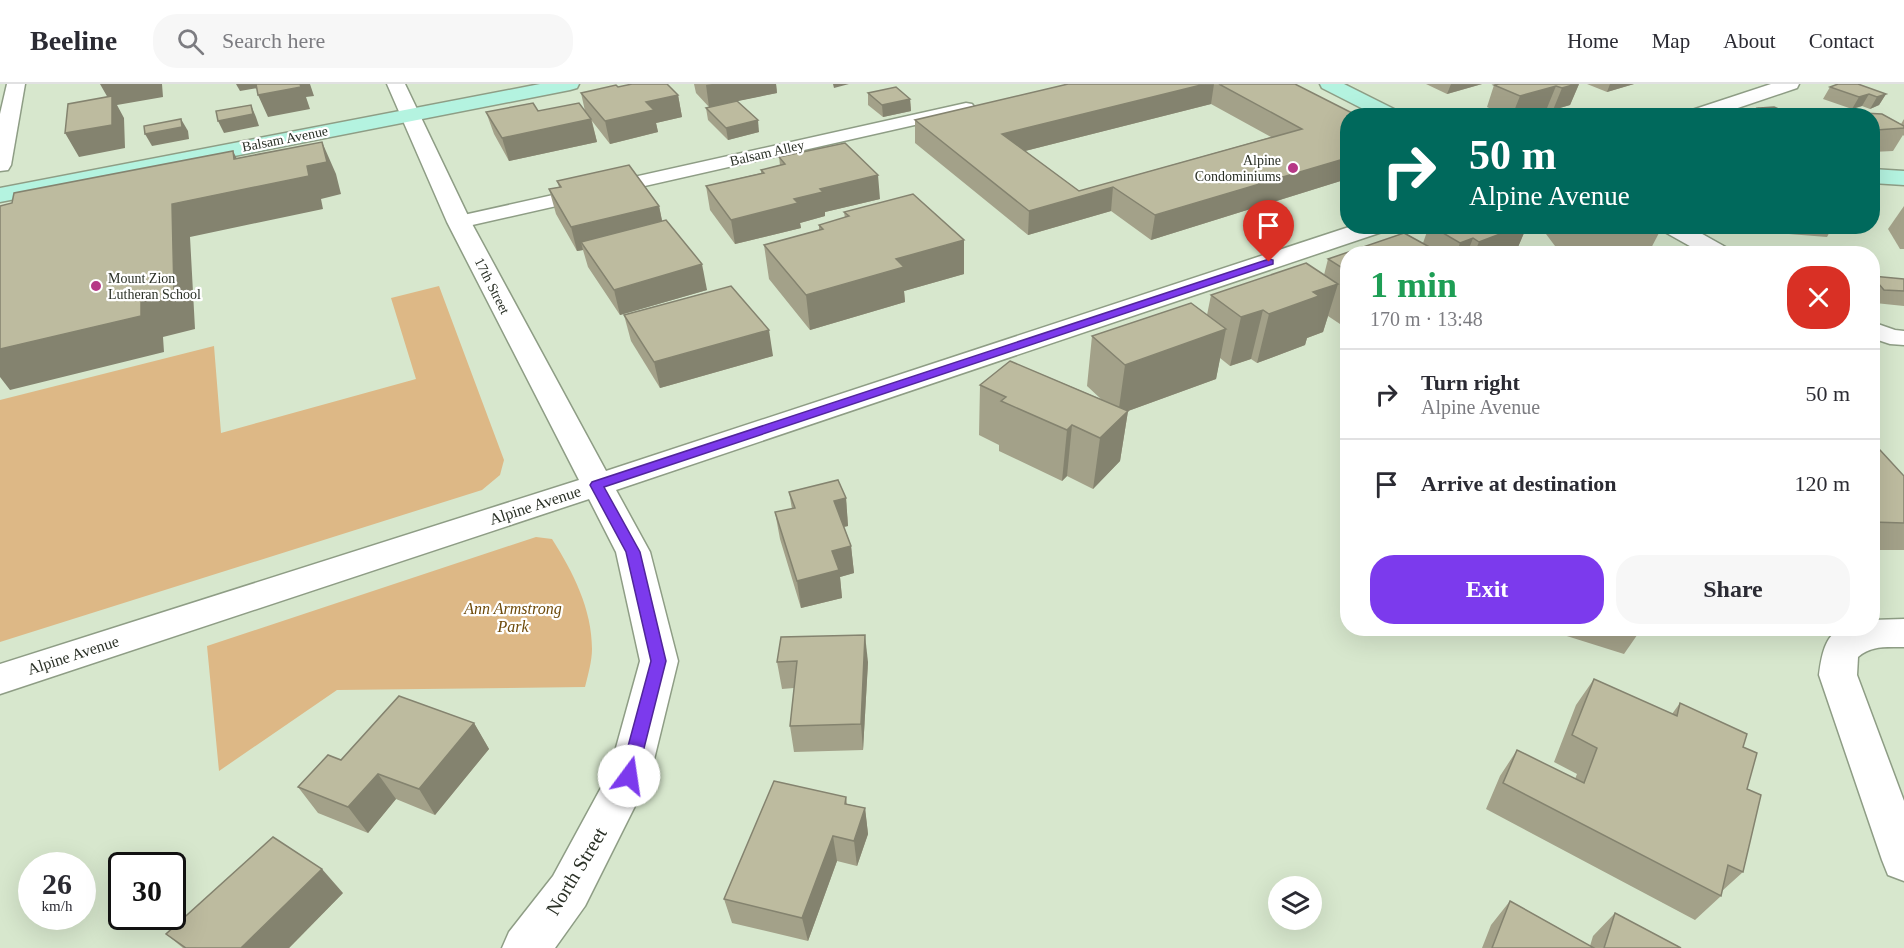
<!DOCTYPE html>
<meta charset="utf-8">
<style>
:root{--surface:#fff;--page:#f7f7f7;--text:#2b2b33;--muted:#7c7c81;--line:#e1e1e2;--accent:#7c3aed}
body{margin:0;font-family:"Times New Roman",serif;background:var(--page);color:var(--text);height:100vh;display:flex;flex-direction:column;font-size:22px;white-space:nowrap}
*{box-sizing:border-box;margin:0}
p{font-size:20px;color:var(--muted)}
.icon{flex:none;width:33px;height:33px;fill:none;stroke:currentColor;stroke-width:2;stroke-linecap:round;stroke-linejoin:round}
.map{position:relative;flex:1;overflow:hidden}
.panel{position:absolute;left:1340px;top:162px;width:540px;height:390px;display:flex;flex-direction:column;background:var(--surface);border-radius:24px;box-shadow:0 6px 24px #0002}
.panel>*{flex:none}
.guide{position:absolute;left:1340px;top:24px;width:540px;height:126px;border-radius:24px;box-shadow:0 6px 24px #0002;background:#00695c;color:#fff;overflow:hidden}
.fabs{position:absolute;left:1268px;top:792px;display:grid;gap:12px}
.fabs a{display:grid;place-items:center;width:54px;height:54px;border-radius:50%;background:var(--surface);box-shadow:0 6px 24px #0002;font-size:30px}
.speed{position:absolute;left:18px;top:768px;display:flex;gap:12px;font-size:30px;font-weight:700;text-align:center}
.speed>*{display:grid;place-content:center;width:78px;height:78px;border-radius:50%;background:var(--surface);box-shadow:0 6px 24px #0002;line-height:1}
.speed small{font-size:15px;font-weight:400}
.speed .limit{border:3px solid #111;border-radius:9px;background:#fff;color:#111}
.pin{position:absolute;display:grid;place-items:center;width:51px;height:51px;color:#fff;margin:-62px -26px;border-radius:50% 50% 50% 0;rotate:-45deg;box-shadow:0 0 6px #0007}
.pin .icon{rotate:45deg}
.me{position:absolute;width:66px;margin:-33px;rotate:14deg;stroke-linejoin:round;filter:drop-shadow(0 0 4px #0008)}
.turn{display:flex;align-items:center;gap:21px;height:126px;padding:0 30px;font-size:27px}
.turn .icon{width:78px;height:78px;stroke-width:2.5}
.turn b{display:block;font-size:42px;line-height:51px}
.round{display:grid;place-items:center;flex:none;width:63px;height:63px;border-radius:24px;background:var(--page)}
.summary{display:flex;align-items:center;justify-content:space-between;height:102px;padding:0 30px}
h1{font-size:36px;font-weight:800;line-height:45px;color:#1e9e55}
.action{display:flex;gap:12px;margin-top:auto;padding:12px 30px}
.action a{flex:1;height:69px;border-radius:24px;background:var(--accent);color:#fff;font-size:24px;font-weight:800;line-height:69px;text-align:center}
.action a+a{background:var(--page);color:var(--text)}
ul{padding:0;list-style:none}
li{display:flex;align-items:center;gap:18px;height:90px;padding:0 30px;border-top:2px solid var(--line)}
li div{flex:1}
li b{display:block;font-size:22px}
li em{font-style:normal}
header{display:flex;align-items:center;gap:36px;box-sizing:border-box;height:84px;padding:0 30px;background:var(--surface);border-bottom:2px solid var(--line)}
header strong{font-size:28px}
nav{display:flex;gap:33px;margin-inline-start:auto;font-size:21px}
.search{width:420px;height:54px;background:var(--page);display:flex;align-items:center;gap:15px;box-sizing:border-box;padding:0 21px;border-radius:24px;color:var(--muted);font-size:22px}
.map>svg:first-child{display:block}
.green{fill:#ddb886}
.lines{fill:none;stroke-linecap:round;stroke-linejoin:round}
.lane-casing{stroke:#8e9d85;stroke-width:3}
.street-casing{stroke:#8e9d85;stroke-width:3}
.secondary-casing{stroke:#8e9d85;stroke-width:3}
.lane{fill:#fff;fill-rule:evenodd}
.street{fill:#fff;fill-rule:evenodd}
.secondary{fill:#b4f3e0;fill-rule:evenodd}
.wall{fill:#a3a189;fill-rule:evenodd}
.shaded-wall{fill:#84836f}
.building{fill:#bdbb9f;stroke:#84836f;stroke-width:1.5}
.route{fill:#7c3aed;stroke:#51269a;stroke-width:1.5}
.poi-dot{fill:#b63886;stroke:#fff;stroke-width:2}
.labels{text-anchor:middle;dominant-baseline:central;stroke-width:4.5;stroke-linejoin:round;paint-order:stroke}
.far-street-label{font-size:14px;fill:#2a3026;stroke:#fff}
.far-poi-label{font-size:14px;fill:#2a3026;stroke:#fff;text-anchor:end}
.street-label{font-size:16px;fill:#2a3026;stroke:#fff}
.park-label{font-size:16px;font-style:italic;fill:#6e4a0a;stroke:#fff}
.near-street-label{font-size:20px;fill:#2a3026;stroke:#fff}
</style>
<header>
<strong>Beeline</strong>
<div class="search"><svg class="icon" aria-label="search" viewBox="0 0 24 24"><circle cx="10" cy="10" r="6"/><path d="M15 15l6 6"/></svg>Search here</div>
<nav><a>Home</a><a>Map</a><a>About</a><a>Contact</a></nav>
</header>
<div class="map">
<svg width="1904" height="864" viewBox="0 0 1904 864">
<rect width="100%" height="100%" fill="#d7e7cd"/>
<!-- green -->
<g class="green">
<polygon points="439,202 504,376 500,391 482,406 0,558 0,316 214,262 221,349 416,295 391,214"/>
<path d="M 536,453 L 552,455 C 573,488 592,525 592,565 C 592,577 588,591 585,603 L 337,606 L 219,687 L 207,562 Z"/>
</g>
<g class="lines">
<defs>
<g id="lane">
<polygon points="966,19 972,20 975,24 972,28 459,144 451,143 448,138 451,133 459,132"/>
<polygon points="1661,142 1688,142 1729,165 1732,170 1704,170 1663,147"/>
<polygon points="1872,238 1895,246 1904,247 1904,261 1890,260 1872,254"/>
</g>
<g id="street">
<polygon points="7,0 25,0 11,81 8,86 0,87 0,30"/>
<polygon points="387,0 405,0 471,138 606,387 1352,142 1388,142 1385,147 616,406 650,468 678,577 650,692 585,822 555,864 502,864 509,848 553,792 609,689 640,577 616,468 589,415 0,610 0,580 579,396 447,138"/>
<polygon points="1771,0 1799,0 1797,4 1714,32 1683,32 1686,28"/>
<path d="M 1904,535 L 1904,563 C 1888,563 1871,561 1858,573 L 1857,591 L 1904,717 L 1904,797 L 1888,791 L 1882,776 L 1819,591 C 1821,576 1824,550 1842,545 C 1851,543 1863,544 1872,544 L 1872,536 Z"/>
</g>
<g id="secondary">
<polygon points="540,0 579,0 577,4 570,6 0,118 0,104"/>
<polygon points="1320,0 1344,0 1400,28 1403,32 1377,32 1322,4"/>
<polygon points="1872,85 1904,87 1904,101 1872,99"/>
</g>
</defs>
<!-- lane casing -->
<use href="#lane" class="lane-casing"/>
<!-- street casing -->
<use href="#street" class="street-casing"/>
<!-- secondary casing -->
<use href="#secondary" class="secondary-casing"/>
<!-- lane -->
<use href="#lane" class="lane"/>
<!-- street -->
<use href="#street" class="street"/>
<!-- secondary -->
<use href="#secondary" class="secondary"/>
</g>
<!-- wall -->
<g class="wall">
<polygon points="694,0 776,0 777,9 737,17 759,48 728,56 708,36 706,24 709,23 696,9"/>
<path d="M 1068,0 L 1295,0 L 1347,32 L 1347,95 L 1151,156 L 1111,127 L 1028,151 L 915,59 L 915,36 ZM 1211,20 L 1271,53 L 1079,107 L 1025,67 Z"/>
<polygon points="1426,0 1482,0 1447,10"/>
<polygon points="1579,0 1570,21 1553,26 1547,24 1521,32 1505,32 1487,23 1494,1"/>
<polygon points="1587,0 1634,0 1607,8"/>
<polygon points="618,3 678,11 682,33 656,39 658,48 610,60 592,37 597,58 509,77 494,50 486,28 538,27 585,27 581,9"/>
<polygon points="1830,3 1886,10 1879,21 1870,25 1862,22 1852,25 1823,15"/>
<polygon points="868,9 910,15 911,27 883,33 868,21"/>
<polygon points="1758,24 1781,26 1806,32 1753,32"/>
<polygon points="1844,28 1882,30 1901,40 1904,35 1904,52 1903,51 1893,67 1872,68 1872,32 1842,32"/>
<polygon points="779,73 880,115 825,128 825,132 800,139 801,144 735,160 710,126 706,102 761,89 761,86 780,81"/>
<polygon points="557,97 659,122 662,137 707,206 620,231 588,183 583,166 577,167 556,130 549,105 559,103"/>
<polygon points="1904,122 1904,165 1900,165 1888,145"/>
<polygon points="844,128 964,156 964,190 904,207 905,218 810,246 769,195 764,161 819,146 819,141 845,134"/>
<polygon points="1429,142 1527,142 1515,170 1347,170 1347,240 1343,242 1328,232 1323,248 1307,254 1305,261 1257,279 1251,275 1230,282 1220,274 1216,295 1128,327 1120,377 1093,405 1067,392 1062,397 999,367 999,361 979,351 980,301 1010,277 1101,315 1087,302 1092,252 1191,219 1207,231 1211,211 1306,179 1324,191 1328,175 1404,149 1423,159"/>
<polygon points="1540,142 1656,142 1660,147 1648,170 1561,170"/>
<polygon points="1713,142 1778,142 1775,148 1714,143"/>
<polygon points="1783,142 1833,142 1827,153 1789,150"/>
<polygon points="1872,192 1904,195 1904,222 1875,219 1872,216"/>
<polygon points="624,231 773,272 660,304 631,257"/>
<polygon points="1872,366 1904,392 1904,466 1872,466"/>
<polygon points="789,408 846,414 848,442 844,443 851,462 854,489 840,493 842,514 801,524 780,455 775,428 792,425"/>
<polygon points="1554,544 1642,544 1624,570 1554,548"/>
<polygon points="781,553 868,578 863,666 794,668 790,642 794,604 782,605 777,578"/>
<polygon points="1594,595 1672,630 1680,619 1743,663 1747,705 1743,788 1722,807 1721,812 1695,836 1486,725 1500,692 1517,666 1575,695 1577,690 1554,678 1576,621"/>
<polygon points="474,639 489,665 435,731 396,715 368,749 318,729 298,703"/>
<polygon points="846,713 847,720 865,724 868,750 857,782 837,777 808,857 732,839 724,815"/>
<polygon points="343,809 289,864 183,864 166,850"/>
<polygon points="1510,817 1590,862 1593,852 1615,829 1681,864 1482,864 1491,841"/>
</g>
<!-- shaded-wall -->
<g class="shaded-wall">
<polygon points="100,0 162,0 163,13 117,21 124,34 125,64 79,73 65,49 112,21"/>
<polygon points="236,0 270,0 270,2 240,7"/>
<polygon points="300,0 310,0 314,12 306,13 310,25 268,33 258,11"/>
<polygon points="712,0 776,0 777,9 709,23 706,1"/>
<polygon points="833,0 849,0 834,4"/>
<polygon points="1205,0 1214,0 1211,20 1001,73 1002,50"/>
<polygon points="1451,0 1482,0 1447,10"/>
<polygon points="1576,0 1579,0 1570,21 1553,26 1562,4"/>
<polygon points="1610,0 1634,0 1607,8"/>
<polygon points="1556,2 1547,24 1521,32 1512,32 1520,12"/>
<polygon points="1869,10 1862,22 1852,25 1859,13"/>
<polygon points="1886,10 1879,21 1870,25 1877,13"/>
<polygon points="678,11 682,33 656,39 658,48 610,60 605,37 646,18"/>
<polygon points="910,15 911,27 883,33 882,21"/>
<polygon points="251,21 256,33 259,42 224,49 218,37"/>
<polygon points="181,35 188,47 189,55 152,62 145,50"/>
<polygon points="591,35 597,58 509,77 502,54"/>
<polygon points="758,36 759,48 728,56 726,44"/>
<polygon points="322,58 336,90 341,110 321,115 323,125 190,153 195,245 163,253 164,268 10,306 0,293 0,265 141,218 172,120 234,75 233,67 249,99 307,82"/>
<polygon points="1347,74 1347,95 1151,156 1155,131"/>
<polygon points="878,91 880,115 825,128 825,132 800,139 801,144 735,160 731,136 794,115 820,105"/>
<polygon points="1113,103 1111,127 1028,151 1029,127"/>
<polygon points="659,122 664,146 581,158 583,166 577,167 571,143"/>
<polygon points="1518,142 1527,142 1515,170 1474,170 1479,158"/>
<polygon points="1473,154 1467,170 1456,170 1460,159"/>
<polygon points="964,156 964,190 904,207 905,218 810,246 806,211 896,175"/>
<polygon points="702,180 707,206 620,231 614,206"/>
<polygon points="1338,200 1323,248 1307,254 1305,261 1257,279 1269,230 1313,208"/>
<polygon points="1263,226 1251,275 1230,282 1241,233"/>
<polygon points="1347,228 1347,240 1343,242"/>
<polygon points="1226,245 1216,295 1128,327 1120,377 1093,405 1100,354 1118,331 1125,281"/>
<polygon points="769,246 773,272 660,304 654,278"/>
<polygon points="1072,341 1067,392 1062,397 1067,346"/>
<polygon points="846,414 848,442 837,444 834,417"/>
<polygon points="851,462 854,489 840,493 842,514 801,524 797,497 832,467"/>
<polygon points="865,551 868,578 863,666 861,640"/>
<polygon points="474,639 489,665 435,731 419,705"/>
<polygon points="378,690 396,715 368,749 348,723"/>
<polygon points="865,724 868,750 857,782 854,757"/>
<polygon points="833,752 837,777 808,857 802,834"/>
<polygon points="322,785 343,809 289,864 241,864"/>
</g>
<!-- building -->
<g class="building">
<polygon points="256,0 300,0 301,3 258,11"/>
<polygon points="632,0 667,0 678,11 646,18 654,26 605,37 581,9 616,1 618,3"/>
<polygon points="1068,0 1205,0 1002,50 1079,107 1302,45 1219,0 1295,0 1358,32 1347,32 1347,74 1155,131 1113,103 1029,127 915,36"/>
<polygon points="1499,0 1576,0 1562,4 1556,2 1520,12 1494,1"/>
<polygon points="1838,0 1858,0 1886,10 1877,13 1869,10 1859,13 1830,3"/>
<polygon points="896,3 910,15 882,21 868,9"/>
<polygon points="112,12 112,41 65,49 68,20"/>
<polygon points="737,17 758,36 726,44 706,24"/>
<polygon points="533,19 538,27 579,19 591,35 502,54 486,28"/>
<polygon points="251,21 253,30 218,37 216,27"/>
<polygon points="1774,23 1781,26 1796,25 1806,32 1771,32 1758,24"/>
<polygon points="1844,28 1882,30 1904,42 1904,44 1876,46 1872,44 1872,32 1850,32"/>
<polygon points="181,35 182,43 145,50 144,42"/>
<polygon points="322,58 327,78 307,82 309,92 172,120 174,210 141,218 141,232 0,265 0,122 12,119 14,109 233,67 234,75"/>
<polygon points="845,59 878,91 820,105 823,108 794,115 798,119 731,136 706,102 764,89 761,86 785,80 779,73"/>
<polygon points="629,81 659,122 571,143 549,105 561,103 557,97"/>
<polygon points="913,110 964,156 896,175 904,183 806,211 764,161 823,145 819,141 849,132 844,128"/>
<polygon points="666,136 702,180 614,206 581,158"/>
<polygon points="1431,142 1521,142 1479,158 1473,154 1460,159"/>
<polygon points="1598,142 1656,142 1660,147 1602,146"/>
<polygon points="1404,149 1435,166 1427,170 1347,170 1347,187 1328,175"/>
<polygon points="1698,166 1703,170 1686,170"/>
<polygon points="1306,179 1338,200 1313,208 1319,212 1269,230 1263,226 1241,233 1211,211"/>
<polygon points="1872,192 1904,195 1904,207 1884,206"/>
<polygon points="731,202 769,246 654,278 624,231"/>
<polygon points="1191,219 1226,245 1125,281 1092,252"/>
<polygon points="1010,277 1128,327 1100,354 1072,341 1067,346 1001,317 1006,313 980,301"/>
<polygon points="1872,366 1880,366 1904,392 1904,439 1872,438"/>
<polygon points="838,396 846,414 834,417 851,462 832,467 839,486 797,497 775,428 795,424 789,408"/>
<polygon points="865,551 861,640 790,642 797,577 777,578 781,553"/>
<polygon points="1594,595 1677,632 1680,619 1747,650 1743,663 1757,669 1747,705 1761,711 1743,788 1728,781 1721,812 1503,699 1517,666 1584,699 1597,664 1572,651"/>
<polygon points="399,612 474,639 419,705 378,690 348,723 298,703 328,671 341,676"/>
<polygon points="774,697 846,713 845,720 865,724 854,757 833,752 802,834 724,815"/>
<polygon points="273,753 322,785 241,864 186,864 166,850"/>
<polygon points="1510,817 1594,864 1492,864"/>
<polygon points="1615,829 1681,864 1604,864"/>
</g>
<!-- route -->
<polygon class="route" points="1269,175 1273,176 1273,180 604,403 640,468 666,577 637,692 635,697 629,700 623,697 620,692 651,577 626,468 590,401 592,398"/>
<!-- markers -->
<g class="poi-dot">
<circle cx="1293" cy="84" r="6"/>
<circle cx="96" cy="202" r="6"/>
</g>
<g class="labels">
<!-- far-street labels -->
<g class="far-street-label">
<text transform="translate(285 55) rotate(-11)">Balsam Avenue</text>
<text transform="translate(767 69) rotate(-13)">Balsam Alley</text>
<text transform="translate(492 202) rotate(63)">17th Street</text>
</g>
<!-- far-poi labels -->
<g class="far-poi-label">
<text x="1281" y="76">Alpine<tspan x="1281" dy="16">Condominiums</tspan></text>
<text x="108" y="194" text-anchor="start">Mount Zion<tspan x="108" dy="16">Lutheran School</tspan></text>
</g>
<!-- street labels -->
<g class="street-label">
<text transform="translate(535 421) rotate(-18)">Alpine Avenue</text>
<text transform="translate(73 571) rotate(-18)">Alpine Avenue</text>
</g>
<!-- park labels -->
<g class="park-label">
<text x="513" y="524">Ann Armstrong<tspan x="513" dy="18">Park</tspan></text>
</g>
<!-- near-street labels -->
<g class="near-street-label">
<text transform="translate(576 787) rotate(-59)">North Street</text>
</g>
</g>
</svg>
<div class="fabs">
<a><svg class="icon" aria-label="layers" viewBox="0 0 24 24"><path d="M12 4l9 5-9 5-9-5zM3 14l9 5 9-5"/></svg></a>
</div>
<div class="speed"><div>26<small>km/h</small></div><div class="limit">30</div></div>
<div class="pin" style="left:1269px;top:178px;background:#d93025"><svg class="icon" aria-label="arrive" viewBox="0 0 24 24"><path d="M6 21V4h12l-3 4 3 4H6"/></svg></div>
<svg class="me" style="left:629px;top:692px" viewBox="-20 -20 40 40"><circle r="19" fill="#fff"/><path d="M0-13L10 11 0 6-10 11z" fill="#7c3aed"/></svg>
<div class="guide">
<div class="turn"><svg class="icon" aria-label="right" viewBox="0 0 24 24"><path d="M7 20v-9h11M14 6l5 5-5 5"/></svg><div><b>50 m</b>Alpine Avenue</div></div>
</div>
<section class="panel">
<div class="summary"><div><h1>1 min</h1><p>170 m · 13:48</p></div><a class="round" style="background:#d93025;color:#fff"><svg class="icon" aria-label="close" viewBox="0 0 24 24"><path d="M6 6l12 12M18 6L6 18"/></svg></a></div>
<ul>
<li><svg class="icon" aria-label="right" viewBox="0 0 24 24"><path d="M7 20v-9h11M14 6l5 5-5 5"/></svg><div><b>Turn right</b><p>Alpine Avenue</p></div><em>50 m</em></li>
<li><svg class="icon" aria-label="arrive" viewBox="0 0 24 24"><path d="M6 21V4h12l-3 4 3 4H6"/></svg><div><b>Arrive at destination</b></div><em>120 m</em></li>
</ul>
<div class="action"><a>Exit</a><a>Share</a></div>
</section>
</div>
